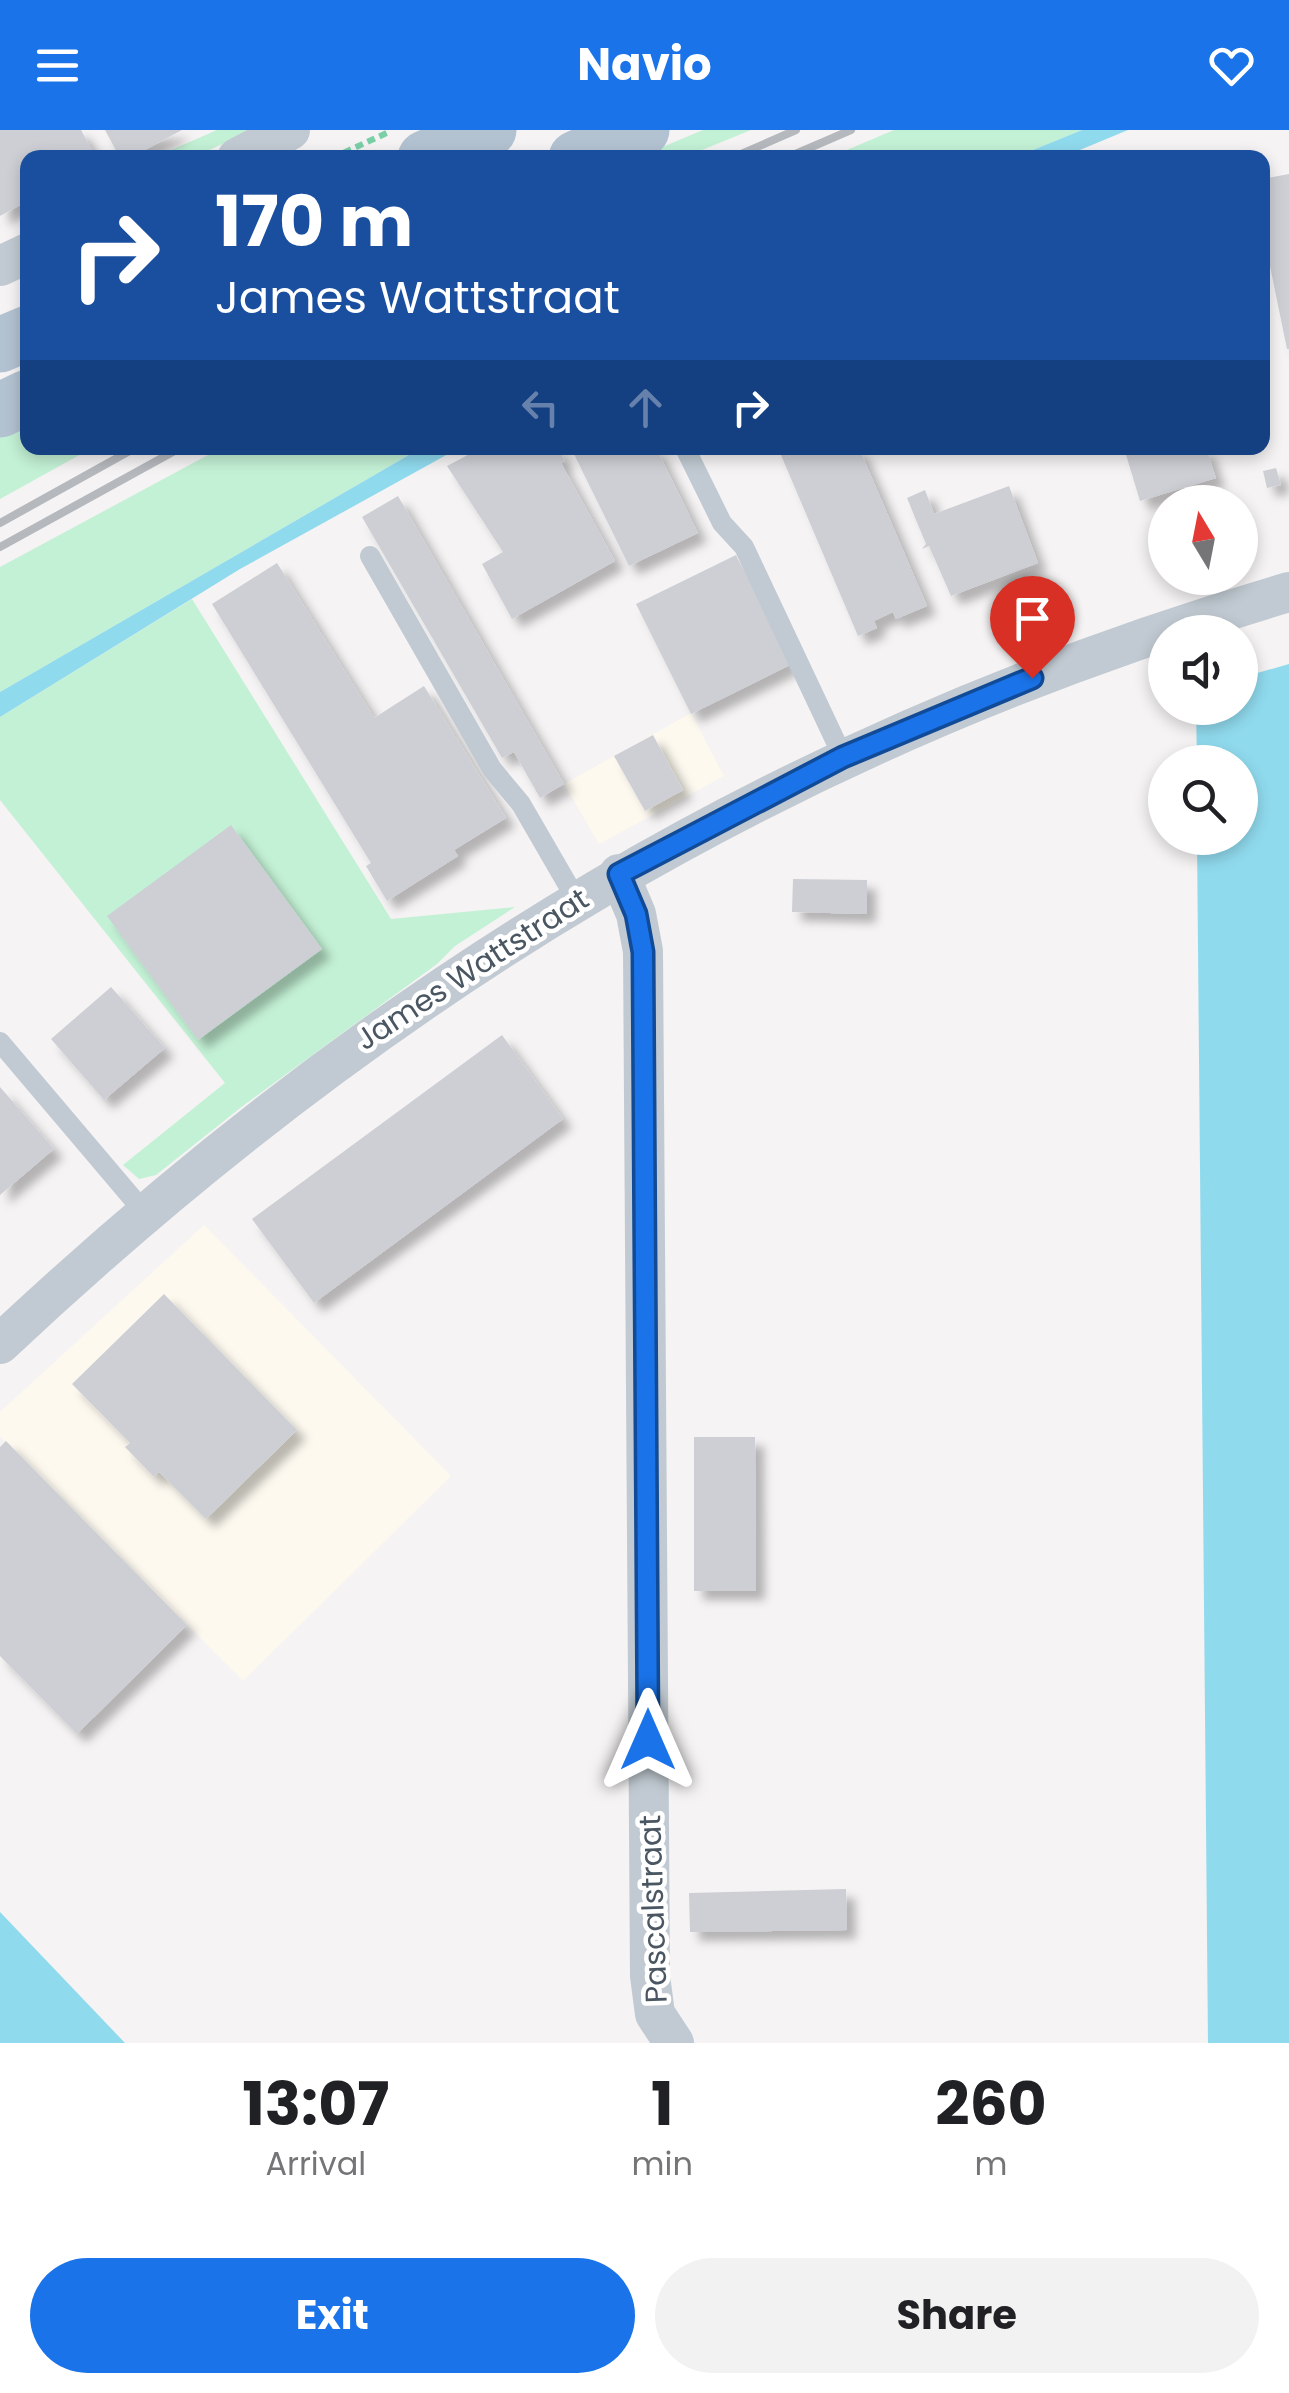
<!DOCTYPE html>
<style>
:root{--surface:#fff;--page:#f2f2f2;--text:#202124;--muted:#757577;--accent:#1a73e8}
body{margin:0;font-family:Poppins,sans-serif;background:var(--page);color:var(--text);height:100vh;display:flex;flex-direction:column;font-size:38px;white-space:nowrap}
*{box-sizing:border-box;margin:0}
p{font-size:32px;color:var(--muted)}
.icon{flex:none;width:55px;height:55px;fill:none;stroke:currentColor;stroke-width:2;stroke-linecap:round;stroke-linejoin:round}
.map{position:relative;height:1913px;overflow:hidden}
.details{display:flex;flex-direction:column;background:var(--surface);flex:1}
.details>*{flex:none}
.hud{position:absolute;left:20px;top:20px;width:1250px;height:305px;border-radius:20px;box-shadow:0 5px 15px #0003;background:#1a4fa0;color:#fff;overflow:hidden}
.needle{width:65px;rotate:350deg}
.tools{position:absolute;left:1148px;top:355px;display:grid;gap:20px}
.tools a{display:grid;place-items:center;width:110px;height:110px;border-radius:50%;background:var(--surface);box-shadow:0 5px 15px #0003;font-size:50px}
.pin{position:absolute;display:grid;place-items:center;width:85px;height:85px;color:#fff;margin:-102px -42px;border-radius:50% 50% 50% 0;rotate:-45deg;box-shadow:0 0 10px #0007}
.pin .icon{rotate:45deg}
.me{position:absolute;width:110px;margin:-55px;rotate:0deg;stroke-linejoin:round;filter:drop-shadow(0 0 8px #0008)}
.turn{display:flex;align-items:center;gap:35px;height:210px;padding:0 30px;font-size:45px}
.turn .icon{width:130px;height:130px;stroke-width:2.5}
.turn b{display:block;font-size:70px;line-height:85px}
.lanes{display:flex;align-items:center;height:95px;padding:0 30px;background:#0003;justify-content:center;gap:50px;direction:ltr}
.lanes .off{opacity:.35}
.eta{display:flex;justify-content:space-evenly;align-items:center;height:170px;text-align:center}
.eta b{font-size:60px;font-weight:700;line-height:70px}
.action{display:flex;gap:20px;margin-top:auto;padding:20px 30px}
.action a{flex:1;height:115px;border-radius:60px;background:var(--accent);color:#fff;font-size:40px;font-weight:700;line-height:115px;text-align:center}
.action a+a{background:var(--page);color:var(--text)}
header{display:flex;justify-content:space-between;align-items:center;height:130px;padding:0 30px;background:var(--accent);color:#fff;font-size:45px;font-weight:700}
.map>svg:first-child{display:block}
.commercial{fill:#fdf9ef}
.green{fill:#c3f1d5}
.water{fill:#90daee}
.building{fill:#cdcfd5;filter:url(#shadow)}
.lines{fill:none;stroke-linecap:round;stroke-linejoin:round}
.path{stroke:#7ad0a6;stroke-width:6;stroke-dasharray:8 5;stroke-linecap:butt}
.service{stroke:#c1cad2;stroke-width:20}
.minor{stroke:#c1cad2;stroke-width:40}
.primary{stroke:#b3c2d1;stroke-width:55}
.rail{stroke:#b5b8bd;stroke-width:8}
.route-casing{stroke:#114b97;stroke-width:25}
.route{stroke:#1a73e8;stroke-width:18}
.labels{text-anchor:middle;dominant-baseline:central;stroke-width:9;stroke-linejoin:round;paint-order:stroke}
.street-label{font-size:30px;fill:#4a5661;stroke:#fff}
</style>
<header><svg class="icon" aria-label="menu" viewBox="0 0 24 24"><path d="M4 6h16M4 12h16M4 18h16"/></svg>Navio<svg class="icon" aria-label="heart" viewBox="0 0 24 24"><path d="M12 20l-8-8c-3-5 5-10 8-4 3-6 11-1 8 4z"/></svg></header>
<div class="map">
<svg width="1289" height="1913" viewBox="0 0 1289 1913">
<defs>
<filter id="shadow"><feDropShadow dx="9" dy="9" stdDeviation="5" flood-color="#0004"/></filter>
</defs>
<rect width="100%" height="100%" fill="#f5f3f3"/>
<!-- commercial -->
<g class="commercial">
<polygon points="691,583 724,646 599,714 564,654"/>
<polygon points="204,1095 451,1346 243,1551 0,1306 0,1282"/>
</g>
<!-- green -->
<g class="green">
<polygon points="217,0 253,0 194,27 153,28"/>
<polygon points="703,0 751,0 685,27 636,28"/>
<polygon points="894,0 1082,0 1016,27 828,28"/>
<polygon points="27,293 28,318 92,318 0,369 0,306"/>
<polygon points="221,318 421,318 0,562 0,437"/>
<polygon points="192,469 391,789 515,777 455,816 437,834 244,975 156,1045 139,1049 123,1035 225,953 0,670 0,587"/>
</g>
<!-- water -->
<g class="water">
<polygon points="1082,0 1128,0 1063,27 1016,27"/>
<polygon points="421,318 459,318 240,439 0,587 0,562"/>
<polygon points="1289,534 1289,1913 1208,1913 1197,708 1240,708 1240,632 1197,632 1196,578 1240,578 1240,548"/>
<polygon points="0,1782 125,1913 0,1913"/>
</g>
<!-- building -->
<g class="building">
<polygon points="0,0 81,0 96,28 28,28 28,71 0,86"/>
<polygon points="105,0 182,0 130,28 120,28"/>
<polygon points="1289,44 1289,219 1287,219 1262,97 1262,49"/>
<polygon points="481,318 557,318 565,331 561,333 615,431 512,489 482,434 503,422 447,336"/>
<polygon points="571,318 656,318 698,403 629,436"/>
<polygon points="778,318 859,318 927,476 896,489 893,482 874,491 877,498 858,506"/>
<polygon points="1124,318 1206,318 1216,348 1140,371"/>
<polygon points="1276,338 1281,355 1267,358 1263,341"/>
<polygon points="1009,356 1038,433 951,466 929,416 922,419 926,414 907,368 925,360 934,384"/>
<polygon points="398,366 564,654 540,668 514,622 502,628 362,387"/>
<polygon points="736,425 790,535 691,584 636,474"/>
<polygon points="277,433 374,588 424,556 506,688 454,720 458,726 387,771 366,736 371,733 212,474"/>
<polygon points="653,605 683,660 645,681 614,626"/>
<polygon points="231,695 322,819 198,910 107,786"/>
<polygon points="793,749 867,750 867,784 792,782"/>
<polygon points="111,857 165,918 104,970 51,909"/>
<polygon points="502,905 563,989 314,1173 252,1089"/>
<polygon points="0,957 54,1019 0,1065"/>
<polygon points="164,1164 297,1300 206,1389 159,1342 154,1347 125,1317 130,1313 72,1254"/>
<polygon points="694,1307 755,1307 756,1461 694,1461"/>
<polygon points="6,1311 187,1495 77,1604 0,1526 0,1317"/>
<polygon points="846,1759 847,1800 690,1802 689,1763"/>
</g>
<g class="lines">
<!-- path -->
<polyline class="path" points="332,28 389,2"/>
<!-- service -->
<g class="service">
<polyline points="685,318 722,393 744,417 843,627"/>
<polyline points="370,426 492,639 521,674 576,769"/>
<polyline points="0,912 145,1083"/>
</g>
<!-- minor -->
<g class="minor">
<polyline points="237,28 290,0"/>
<polyline points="0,136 28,123"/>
<polyline points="619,744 636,784 643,821 650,1846 655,1884 674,1913"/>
<path d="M 0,1214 C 379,857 788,608 1289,462"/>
</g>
<!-- primary -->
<g class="primary">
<polyline points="425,28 489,0"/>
<polyline points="576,28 642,0"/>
<polyline points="0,215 28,203"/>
<polyline points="0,280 28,267"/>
</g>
<!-- rail -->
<g class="rail">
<polyline points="732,28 796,0"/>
<polyline points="786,28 851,0"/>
<polyline points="0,393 135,318"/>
<polyline points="0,417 180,318"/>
</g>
</g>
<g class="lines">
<defs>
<polyline id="route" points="648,1610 643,822 636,784 619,744 843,627 1032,548"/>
</defs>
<!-- route casing -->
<use href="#route" class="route-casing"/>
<!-- route -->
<use href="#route" class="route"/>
</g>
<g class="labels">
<!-- street labels -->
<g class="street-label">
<text transform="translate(472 839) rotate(-33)">James Wattstraat</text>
<text transform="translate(653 1779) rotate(-92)">Pascalstraat</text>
</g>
</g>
</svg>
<div class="tools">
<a><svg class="needle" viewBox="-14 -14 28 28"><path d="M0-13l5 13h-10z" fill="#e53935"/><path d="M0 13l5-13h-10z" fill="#757577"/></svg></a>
<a><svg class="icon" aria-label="sound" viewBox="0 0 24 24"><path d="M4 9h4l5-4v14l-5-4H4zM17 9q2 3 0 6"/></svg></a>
<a><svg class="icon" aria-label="search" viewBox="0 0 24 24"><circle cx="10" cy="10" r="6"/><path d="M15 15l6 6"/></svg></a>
</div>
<div class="pin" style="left:1032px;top:548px;background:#d93025"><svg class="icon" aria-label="arrive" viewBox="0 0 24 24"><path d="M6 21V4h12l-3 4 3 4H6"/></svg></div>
<svg class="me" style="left:648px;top:1610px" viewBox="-20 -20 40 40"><path d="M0-17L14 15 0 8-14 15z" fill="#1a73e8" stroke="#fff" stroke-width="4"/></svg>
<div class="hud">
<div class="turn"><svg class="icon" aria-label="right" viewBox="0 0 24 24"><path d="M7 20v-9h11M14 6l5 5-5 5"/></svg><div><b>170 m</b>James Wattstraat</div></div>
<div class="lanes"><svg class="icon off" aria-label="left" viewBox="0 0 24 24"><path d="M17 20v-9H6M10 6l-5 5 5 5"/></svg><svg class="icon off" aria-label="ahead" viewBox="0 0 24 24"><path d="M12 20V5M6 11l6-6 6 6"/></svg><svg class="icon" aria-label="right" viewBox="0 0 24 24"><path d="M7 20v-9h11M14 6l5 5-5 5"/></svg></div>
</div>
</div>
<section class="details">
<div class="eta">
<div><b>13:07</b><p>Arrival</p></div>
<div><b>1</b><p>min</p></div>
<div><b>260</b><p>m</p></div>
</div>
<div class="action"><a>Exit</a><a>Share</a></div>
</section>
